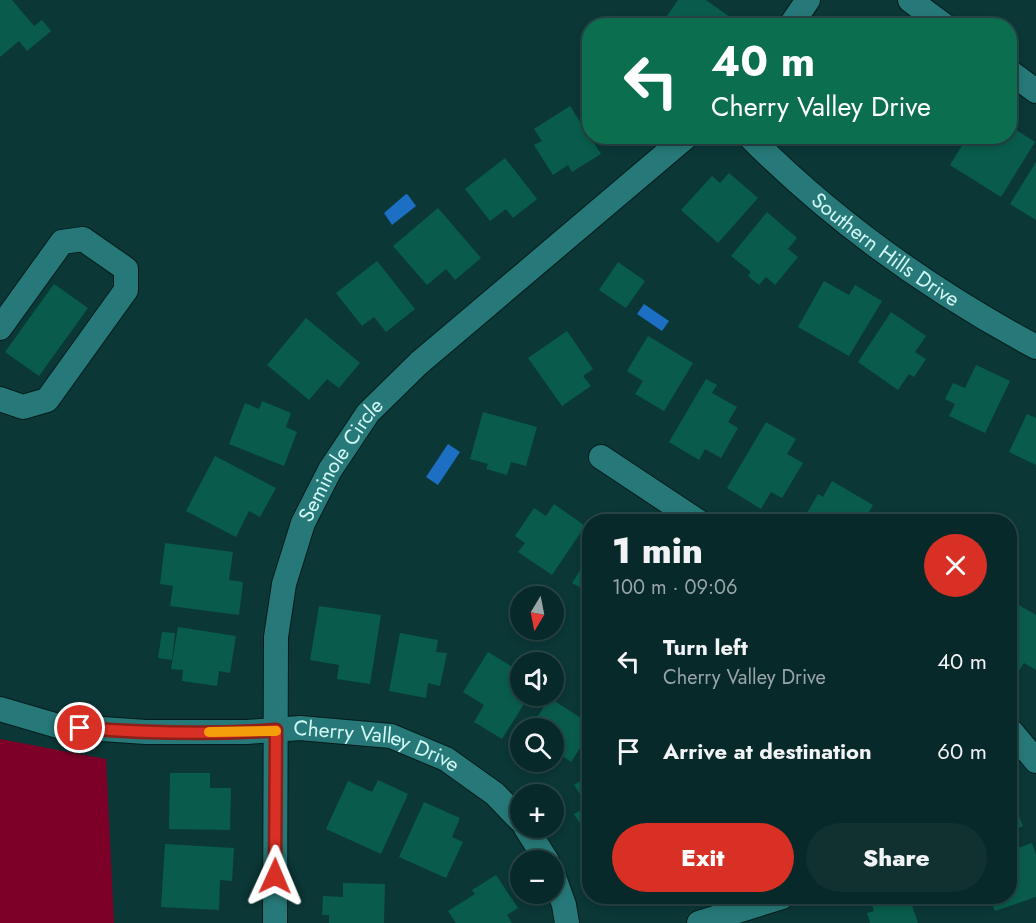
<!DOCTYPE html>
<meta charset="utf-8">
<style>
:root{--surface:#082929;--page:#113131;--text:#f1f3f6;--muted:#98a6a8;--line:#294546;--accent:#d93025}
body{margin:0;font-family:Jost,sans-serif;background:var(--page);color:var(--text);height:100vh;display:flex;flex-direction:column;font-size:22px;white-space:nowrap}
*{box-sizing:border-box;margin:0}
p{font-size:20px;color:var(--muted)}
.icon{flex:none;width:33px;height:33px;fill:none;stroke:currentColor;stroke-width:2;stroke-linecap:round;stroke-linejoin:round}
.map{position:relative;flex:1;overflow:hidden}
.panel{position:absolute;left:582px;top:514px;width:435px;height:390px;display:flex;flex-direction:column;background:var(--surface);border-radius:24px;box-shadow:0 3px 9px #0003,0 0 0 2px var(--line)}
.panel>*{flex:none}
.top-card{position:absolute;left:582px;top:18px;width:435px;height:126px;border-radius:24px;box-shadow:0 3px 9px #0003,0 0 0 2px var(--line);background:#0b6e4f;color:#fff;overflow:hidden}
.needle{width:39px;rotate:190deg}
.controls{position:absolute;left:510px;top:586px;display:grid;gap:12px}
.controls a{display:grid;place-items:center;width:54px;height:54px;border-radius:50%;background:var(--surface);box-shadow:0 3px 9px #0003,0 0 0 2px var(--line);font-size:30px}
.pin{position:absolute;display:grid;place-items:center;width:51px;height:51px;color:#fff;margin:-26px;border:3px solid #fff;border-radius:50%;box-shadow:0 2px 6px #0007}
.me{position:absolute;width:66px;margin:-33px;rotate:1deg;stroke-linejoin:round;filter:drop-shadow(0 0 4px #0008)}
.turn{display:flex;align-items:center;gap:21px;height:126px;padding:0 30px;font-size:27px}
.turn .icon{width:78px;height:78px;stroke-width:2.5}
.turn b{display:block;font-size:42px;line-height:51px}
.round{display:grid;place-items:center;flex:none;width:63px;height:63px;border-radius:32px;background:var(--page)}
.summary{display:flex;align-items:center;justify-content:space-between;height:102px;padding:0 30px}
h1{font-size:36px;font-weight:800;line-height:45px}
.action{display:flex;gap:12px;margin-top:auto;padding:12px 30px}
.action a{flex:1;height:69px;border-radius:36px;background:var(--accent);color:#fff;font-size:24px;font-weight:800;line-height:69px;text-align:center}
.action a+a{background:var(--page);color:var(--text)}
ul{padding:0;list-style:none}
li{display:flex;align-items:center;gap:18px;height:90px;padding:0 30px}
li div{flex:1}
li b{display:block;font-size:22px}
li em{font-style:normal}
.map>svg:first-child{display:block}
.green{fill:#7c0028}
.water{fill:#1d6fc4}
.building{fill:#095c4b}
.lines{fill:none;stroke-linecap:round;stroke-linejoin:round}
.minor-casing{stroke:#041d1c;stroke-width:26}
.minor{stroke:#267978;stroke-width:24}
.route-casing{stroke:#8d1f18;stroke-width:15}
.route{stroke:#d93025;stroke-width:10}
.slow{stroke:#f59e0b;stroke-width:10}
.labels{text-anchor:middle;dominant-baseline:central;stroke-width:6;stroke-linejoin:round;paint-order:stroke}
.street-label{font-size:21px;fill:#d1f7f6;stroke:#001d1d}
</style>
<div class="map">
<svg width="1036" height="923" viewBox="0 0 1036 923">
<rect width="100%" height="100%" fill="#0b3737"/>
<!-- green -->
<polygon class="green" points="0,739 106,759 114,923 0,923"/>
<!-- water -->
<g class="water">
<polygon points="406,194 408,195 416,206 392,225 384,213"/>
<polygon points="644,304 669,321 662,331 637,314"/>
<polygon points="448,444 460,452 438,485 426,477"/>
</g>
<!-- building -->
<g class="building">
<polygon points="0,0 12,0 34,26 42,20 51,31 27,51 19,41 0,57"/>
<polygon points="678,0 706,0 734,20 730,26 660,26"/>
<polygon points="570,106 601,154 572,172 568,165 553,175 534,145 542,141 534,129"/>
<polygon points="1010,126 1035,142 1001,197 950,165 968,136 1010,136"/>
<polygon points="505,158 537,199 513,218 506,209 490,221 465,189"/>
<polygon points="1036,162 1036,220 1010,204"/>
<polygon points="729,173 758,198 718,243 681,210 712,176 720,183"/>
<polygon points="438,208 481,258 455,280 446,269 427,285 393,246"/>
<polygon points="767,212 797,238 788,249 798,257 775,285 766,277 759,285 748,276 751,272 731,256"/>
<polygon points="377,261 415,309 386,332 374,317 362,326 336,293"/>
<polygon points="618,262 645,281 626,308 599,290"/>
<polygon points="824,281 849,295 855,285 882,301 849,356 798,327"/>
<polygon points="54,284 88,308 39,376 5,352"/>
<polygon points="891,312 926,336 915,352 926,359 914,377 909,374 898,390 858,362"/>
<polygon points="306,318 360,363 339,388 327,379 309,400 267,365"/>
<polygon points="567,331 593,369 583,376 591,386 562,406 528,358"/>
<polygon points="648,336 693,363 664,411 635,394 643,381 627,371"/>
<polygon points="976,365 1010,381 985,433 949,416 955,404 945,399 953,383 965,388"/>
<polygon points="706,379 717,385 712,393 737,407 728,422 738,428 721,458 705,449 699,460 669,442"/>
<polygon points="262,401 291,413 286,427 297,432 284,466 229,444 245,403 259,409"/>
<polygon points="483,412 537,427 526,466 511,462 507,475 486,469 488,464 470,459"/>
<polygon points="1027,414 1036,418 1036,465 1009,452"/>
<polygon points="766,422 796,439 787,454 803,463 782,498 771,492 761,509 727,488"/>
<polygon points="215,456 276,488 260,517 249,511 236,537 186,511"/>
<polygon points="832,481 873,505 863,522 819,522 820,520 807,513 818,494 823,497"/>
<polygon points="554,504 585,526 552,575 518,552 525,543 515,536 534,508 546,516"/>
<polygon points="890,515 902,522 886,522"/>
<polygon points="165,543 233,552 229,580 243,582 239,615 170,606 173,586 160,584"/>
<polygon points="590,555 590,593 572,583"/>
<polygon points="1015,603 1036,615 1036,670 1024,663 1018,672 1010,667 1010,614"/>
<polygon points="319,606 381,615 370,684 337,679 339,665 310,660"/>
<polygon points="178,627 236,636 230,673 219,671 217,686 182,681 183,670 171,669"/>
<polygon points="162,632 175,633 172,660 158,658"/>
<polygon points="400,633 438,640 436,652 447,653 440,686 428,683 426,698 389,691"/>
<polygon points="488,652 514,668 519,659 526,663 520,663 520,696 529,696 502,739 474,722 484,705 463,692"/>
<polygon points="550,698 590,724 590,733 571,762 554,750 554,729 529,729"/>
<polygon points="170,773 210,773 210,788 231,788 230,830 169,829"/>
<polygon points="590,775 590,839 574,814 588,806 574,785"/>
<polygon points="378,780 408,794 381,854 326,829 348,781 372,792"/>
<polygon points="1010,794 1023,826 1010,832"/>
<polygon points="424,802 460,818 452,837 463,842 446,878 399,857"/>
<polygon points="1032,843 1036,855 1036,897 995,911 990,897 1010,897 1010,851"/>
<polygon points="165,844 234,848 232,881 220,880 219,910 161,907"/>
<polygon points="496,875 518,908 507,915 512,923 456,923 448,911 475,894 472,890"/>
<polygon points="343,883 385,884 384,923 329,923 329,915 322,915 323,896 343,897"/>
<polygon points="869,897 909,897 918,923 870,923 867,913 874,911"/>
</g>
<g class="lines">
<defs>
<g id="minor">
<polyline points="910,0 945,26"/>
<polyline points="790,26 808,0"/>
<polyline points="1010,72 1036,91"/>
<path id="s1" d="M 749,136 C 834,222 930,290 1036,347"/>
<polyline points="0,328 62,242 83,239 126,269 126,290 47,400 23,407 0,399"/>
<polyline points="601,457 699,522"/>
<path id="s2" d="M 0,709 L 58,726 L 146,732 L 247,732 L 300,728 L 391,736 L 446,759 L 495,794 L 520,820"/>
<polyline points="1010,730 1036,761"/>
<polyline points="526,828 547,861"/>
<polyline points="554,877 564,905 567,923"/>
<path id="s3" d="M 275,923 L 276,637 L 284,584 L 303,523 L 330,470 L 368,413 L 419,363 L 687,136"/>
<polyline points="699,923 782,897"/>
</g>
</defs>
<!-- minor casing -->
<use href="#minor" class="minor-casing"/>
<!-- minor -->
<use href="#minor" class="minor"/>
</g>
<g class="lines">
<defs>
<path id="route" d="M 80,728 C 145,733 211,735 276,730 L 275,876"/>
</defs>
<!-- route casing -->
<use href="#route" class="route-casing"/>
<!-- route -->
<use href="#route" class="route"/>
<!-- slow -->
<polyline class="slow" points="209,732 276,731"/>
</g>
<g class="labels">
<!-- street labels -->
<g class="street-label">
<text stroke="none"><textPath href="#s1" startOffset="178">Southern Hills Drive</textPath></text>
<text stroke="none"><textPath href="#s3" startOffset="477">Seminole Circle</textPath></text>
<text stroke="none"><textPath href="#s2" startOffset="382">Cherry Valley Drive</textPath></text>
</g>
</g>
</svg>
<div class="controls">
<a><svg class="needle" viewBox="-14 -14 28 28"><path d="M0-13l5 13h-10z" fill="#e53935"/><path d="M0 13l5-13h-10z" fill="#98a6a8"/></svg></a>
<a><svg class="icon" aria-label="sound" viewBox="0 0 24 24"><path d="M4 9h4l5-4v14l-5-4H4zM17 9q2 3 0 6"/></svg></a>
<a><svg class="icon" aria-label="search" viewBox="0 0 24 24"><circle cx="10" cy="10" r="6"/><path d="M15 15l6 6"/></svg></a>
<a>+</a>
<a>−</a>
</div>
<div class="pin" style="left:80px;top:728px;background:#d93025"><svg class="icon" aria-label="arrive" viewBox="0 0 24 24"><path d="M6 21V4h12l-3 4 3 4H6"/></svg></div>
<svg class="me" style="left:275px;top:876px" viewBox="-20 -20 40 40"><path d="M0-17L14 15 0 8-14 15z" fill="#d93025" stroke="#fff" stroke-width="4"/></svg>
<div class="top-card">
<div class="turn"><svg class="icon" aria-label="left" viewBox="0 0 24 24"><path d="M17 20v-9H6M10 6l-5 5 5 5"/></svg><div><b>40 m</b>Cherry Valley Drive</div></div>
</div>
<section class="panel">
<div class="summary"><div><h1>1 min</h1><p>100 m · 09:06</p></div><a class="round" style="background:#d93025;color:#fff"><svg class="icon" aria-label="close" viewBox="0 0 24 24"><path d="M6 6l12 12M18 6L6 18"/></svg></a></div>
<ul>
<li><svg class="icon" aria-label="left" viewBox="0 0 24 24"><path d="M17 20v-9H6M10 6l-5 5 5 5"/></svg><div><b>Turn left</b><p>Cherry Valley Drive</p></div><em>40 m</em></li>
<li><svg class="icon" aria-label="arrive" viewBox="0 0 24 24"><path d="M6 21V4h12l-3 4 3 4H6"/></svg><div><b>Arrive at destination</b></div><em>60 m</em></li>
</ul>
<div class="action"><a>Exit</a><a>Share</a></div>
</section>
</div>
